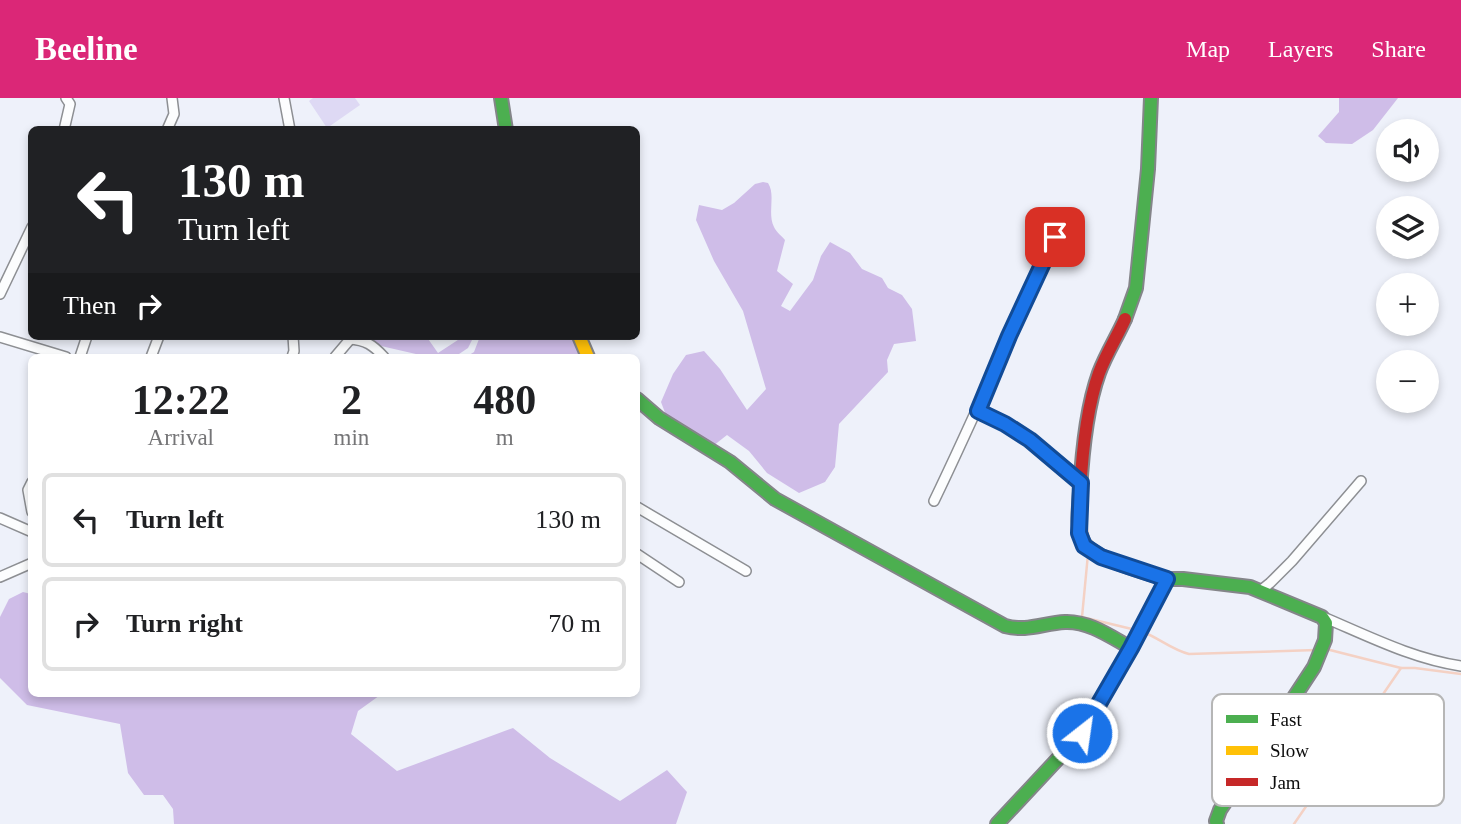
<!DOCTYPE html>
<meta charset="utf-8">
<style>
:root{--surface:#fff;--page:#f6f6f6;--text:#202124;--muted:#757577;--line:#e0e0e0;--accent:#db2777}
body{margin:0;font-family:"Times New Roman",serif;background:var(--page);color:var(--text);height:100vh;display:flex;flex-direction:column;font-size:26px;white-space:nowrap}
*{box-sizing:border-box;margin:0}
p{font-size:23px;color:var(--muted)}
.icon{flex:none;width:38px;height:38px;fill:none;stroke:currentColor;stroke-width:2;stroke-linecap:round;stroke-linejoin:round}
.map{position:relative;flex:1;overflow:hidden}
.side{position:absolute;left:28px;top:256px;width:612px;height:343px;display:flex;flex-direction:column;background:var(--surface);border-radius:10px;box-shadow:0 4px 10px #0003}
.side>*{flex:none}
.guide{position:absolute;left:28px;top:28px;width:612px;height:214px;border-radius:10px;box-shadow:0 4px 10px #0003;background:#202124;color:#fff;overflow:hidden}
.fabs{position:absolute;left:1376px;top:21px;display:grid;gap:14px}
.fabs a{display:grid;place-items:center;width:63px;height:63px;border-radius:50%;background:var(--surface);box-shadow:0 4px 10px #0003;font-size:35px}
.pin{position:absolute;display:grid;place-items:center;width:60px;height:60px;color:#fff;margin:-30px;border-radius:14px;box-shadow:0 4px 10px #0006}
.me{position:absolute;width:77px;margin:-38px;rotate:30deg;stroke-linejoin:round;filter:drop-shadow(0 0 5px #0008)}
.turn{display:flex;align-items:center;gap:24px;height:147px;padding:0 35px;font-size:32px}
.turn .icon{width:91px;height:91px;stroke-width:2.5}
.turn b{display:block;font-size:49px;line-height:60px}
.then{display:flex;align-items:center;height:66px;padding:0 35px;background:#0003;gap:14px;font-size:26px}
.eta{display:flex;justify-content:space-evenly;align-items:center;height:119px;text-align:center}
.eta b{font-size:42px;font-weight:700;line-height:49px}
ul{padding:0;list-style:none}
li{display:flex;align-items:center;gap:21px;height:94px;margin:0 14px 10px;padding:0 21px;border:4px solid var(--line);border-radius:10px}
li div{flex:1}
li b{display:block;font-size:26px}
li em{font-style:normal}
header{display:flex;align-items:center;gap:42px;box-sizing:border-box;height:98px;padding:0 35px;background:var(--accent);color:#fff}
header strong{font-size:33px}
nav{display:flex;gap:38px;margin-inline-start:auto;font-size:24px}
.map>svg:first-child{display:block}
.forest{fill:#cfbde8}
.pitch{fill:#ded9f4}
.lines{fill:none;stroke-linecap:round;stroke-linejoin:round}
.stream{stroke:#f4d1c4;stroke-width:2.5}
.street-casing{stroke:#8d8f93;stroke-width:12}
.fast-casing{stroke:#848589;stroke-width:16}
.slow-casing{stroke:#848589;stroke-width:16}
.jam-casing{stroke:#848589;stroke-width:16}
.street{stroke:#fcfdfe;stroke-width:9}
.fast{stroke:#4caf50;stroke-width:12}
.slow{stroke:#ffc107;stroke-width:12}
.jam{stroke:#c62828;stroke-width:12}
.route-casing{stroke:#114b97;stroke-width:18}
.route{stroke:#1a73e8;stroke-width:12}
.key{fill:#fff;stroke:#b6b6b6;stroke-width:2}
.key-label{font-size:19px;fill:#0b0b0b}
</style>
<header>
<strong>Beeline</strong>
<nav><a>Map</a><a>Layers</a><a>Share</a></nav>
</header>
<div class="map">
<svg width="1461" height="726" viewBox="0 0 1461 726">
<rect width="100%" height="100%" fill="#eef1fa"/>
<!-- forest -->
<g class="forest">
<polygon points="1339,0 1398,0 1373,32 1352,46 1326,45 1318,38 1339,14"/>
<path d="M 763,84 L 768,85 C 776,97 767,115 774,129 C 776,134 782,138 785,142 L 777,173 L 793,186 L 781,208 L 790,213 L 813,182 L 821,158 L 830,144 L 850,155 L 862,171 L 882,180 L 888,190 L 902,197 L 912,211 L 916,243 L 894,246 L 887,262 L 888,274 L 839,326 L 835,369 L 825,384 L 799,395 L 767,375 L 749,353 L 727,337 L 713,348 L 667,320 L 661,304 L 673,276 L 686,257 L 704,253 L 720,271 L 747,312 L 766,291 L 743,213 L 714,163 L 696,122 L 699,107 L 722,112 L 734,105 L 755,86 Z"/>
<polygon points="367,238 426,238 438,255 464,238 469,238 472,242 468,250 456,258 429,259 381,248"/>
<polygon points="478,238 572,238 581,259 466,259 474,254 479,241"/>
<polygon points="23,494 31,496 32,595 383,595 358,613 351,636 397,673 513,630 550,660 620,703 667,672 687,694 676,726 174,726 173,711 163,697 144,697 128,675 120,626 27,607 0,580 0,519 9,501"/>
</g>
<!-- pitch -->
<polygon class="pitch" points="313,0 355,0 360,7 327,30 309,3"/>
<g class="lines">
<!-- stream -->
<g class="stream">
<polyline points="1086,425 1089,443"/>
<polyline points="1088,456 1082,519 1136,532"/>
<path d="M 1143,534 C 1159,540 1172,552 1189,556 L 1316,552"/>
<polyline points="1326,551 1401,570"/>
<polyline points="1294,726 1401,570 1415,570 1461,576"/>
</g>
<defs>
<g id="street">
<polyline points="284,0 290,32"/>
<polyline points="64,32 70,6 66,0"/>
<polyline points="167,32 174,16 172,0"/>
<polyline points="0,196 32,129"/>
<polyline points="0,239 66,259"/>
<path d="M 349,241 C 366,242 373,247 384,259"/>
<polyline points="80,259 87,238"/>
<polyline points="151,259 159,238"/>
<polyline points="292,259 294,253 293,238"/>
<polyline points="335,259 352,239"/>
<polyline points="978,313 1005,326 1030,342 1081,385"/>
<polyline points="32,384 28,392 32,414"/>
<path d="M 934,403 C 976,316 1014,227 1055,139"/>
<polyline points="637,409 746,473"/>
<polyline points="0,420 32,434"/>
<polyline points="637,456 679,484"/>
<polyline points="0,479 32,465"/>
<polyline points="1260,493 1270,485 1292,463 1361,383"/>
<path d="M 1323,519 C 1368,538 1413,561 1461,568"/>
</g>
<g id="fast">
<polyline points="501,0 506,32"/>
<polyline points="1125,221 1136,190 1148,71 1151,0"/>
<path d="M 637,301 L 659,320 L 730,364 L 775,401 L 1005,528 C 1026,534 1044,525 1065,524 C 1089,523 1111,539 1131,550"/>
<polyline points="1167,481 1183,481 1250,489 1322,519 1326,525 1325,542 1314,569 1220,712 1216,723 1217,726"/>
<path d="M 997,726 L 1082,635 L 1131,550 L 1167,481 C 1149,476 1091,460 1083,443 C 1076,429 1079,410 1080,394"/>
</g>
<polyline id="slow" points="579,238 588,259"/>
<path id="jam" d="M 1080,394 C 1082,357 1086,311 1099,275 C 1106,256 1117,239 1125,221"/>
</defs>
<!-- street casing -->
<use href="#street" class="street-casing"/>
<!-- fast casing -->
<use href="#fast" class="fast-casing"/>
<!-- slow casing -->
<use href="#slow" class="slow-casing"/>
<!-- jam casing -->
<use href="#jam" class="jam-casing"/>
<!-- street -->
<use href="#street" class="street"/>
<!-- fast -->
<use href="#fast" class="fast"/>
<!-- slow -->
<use href="#slow" class="slow"/>
<!-- jam -->
<use href="#jam" class="jam"/>
</g>
<g class="lines">
<defs>
<polyline id="route" points="1055,139 1009,238 978,313 1005,326 1030,342 1081,385 1079,435 1084,448 1101,459 1167,481 1131,550 1082,635"/>
</defs>
<!-- route casing -->
<use href="#route" class="route-casing"/>
<!-- route -->
<use href="#route" class="route"/>
</g>
<!-- legend -->
<rect x="1212" y="596" width="232" height="112" rx="10" class="key"/>
<rect x="1226" y="617" width="32" height="8" fill="#4caf50"/>
<rect x="1226" y="648" width="32" height="9" fill="#ffc107"/>
<rect x="1226" y="680" width="32" height="8" fill="#c62828"/>
<g class="key-label">
<text x="1270" y="628">Fast</text>
<text x="1270" y="659">Slow</text>
<text x="1270" y="691">Jam</text>
</g>
</svg>
<div class="fabs">
<a><svg class="icon" aria-label="sound" viewBox="0 0 24 24"><path d="M4 9h4l5-4v14l-5-4H4zM17 9q2 3 0 6"/></svg></a>
<a><svg class="icon" aria-label="layers" viewBox="0 0 24 24"><path d="M12 4l9 5-9 5-9-5zM3 14l9 5 9-5"/></svg></a>
<a>+</a>
<a>−</a>
</div>
<div class="pin" style="left:1055px;top:139px;background:#d93025"><svg class="icon" aria-label="arrive" viewBox="0 0 24 24"><path d="M6 21V4h12l-3 4 3 4H6"/></svg></div>
<svg class="me" style="left:1082px;top:635px" viewBox="-20 -20 40 40"><circle r="17" fill="#1a73e8" stroke="#fff" stroke-width="3"/><path d="M0-11L8 9 0 5-8 9z" fill="#fff"/></svg>
<div class="guide">
<div class="turn"><svg class="icon" aria-label="left" viewBox="0 0 24 24"><path d="M17 20v-9H6M10 6l-5 5 5 5"/></svg><div><b>130 m</b>Turn left</div></div>
<div class="then">Then<svg class="icon" aria-label="right" viewBox="0 0 24 24"><path d="M7 20v-9h11M14 6l5 5-5 5"/></svg></div>
</div>
<section class="side">
<div class="eta">
<div><b>12:22</b><p>Arrival</p></div>
<div><b>2</b><p>min</p></div>
<div><b>480</b><p>m</p></div>
</div>
<ul>
<li><svg class="icon" aria-label="left" viewBox="0 0 24 24"><path d="M17 20v-9H6M10 6l-5 5 5 5"/></svg><div><b>Turn left</b></div><em>130 m</em></li>
<li><svg class="icon" aria-label="right" viewBox="0 0 24 24"><path d="M7 20v-9h11M14 6l5 5-5 5"/></svg><div><b>Turn right</b></div><em>70 m</em></li>
</ul>
</section>
</div>
